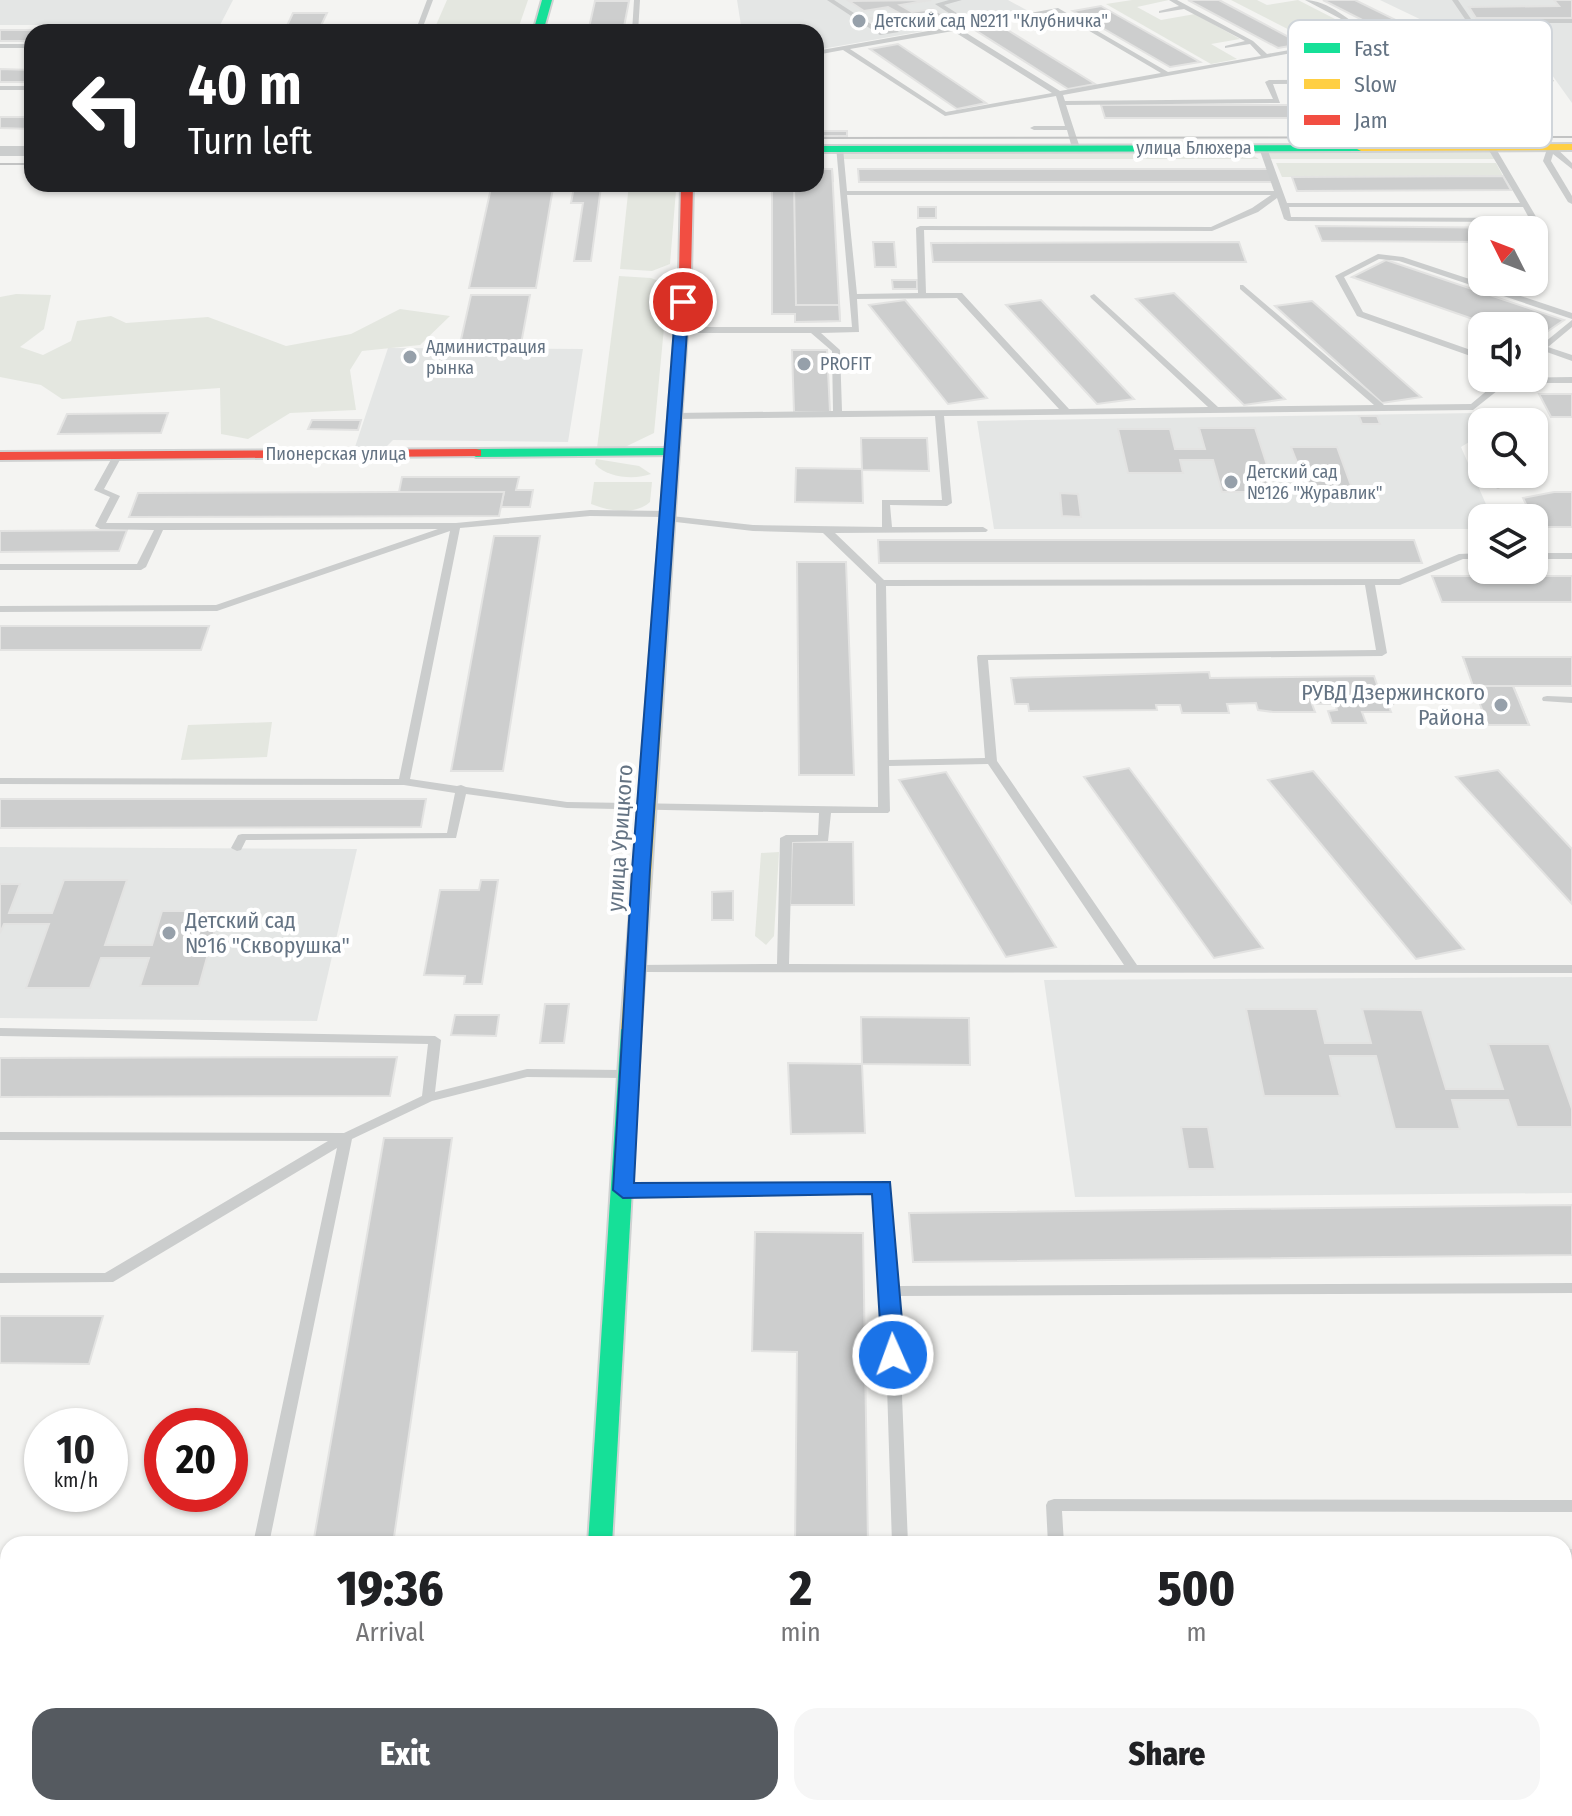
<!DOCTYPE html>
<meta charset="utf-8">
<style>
:root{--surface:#fff;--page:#f6f6f6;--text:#202124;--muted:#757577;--accent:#555a60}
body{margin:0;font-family:"Fira Sans Condensed",sans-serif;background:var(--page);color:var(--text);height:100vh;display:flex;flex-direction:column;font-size:30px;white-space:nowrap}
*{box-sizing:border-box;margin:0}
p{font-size:26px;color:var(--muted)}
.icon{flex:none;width:44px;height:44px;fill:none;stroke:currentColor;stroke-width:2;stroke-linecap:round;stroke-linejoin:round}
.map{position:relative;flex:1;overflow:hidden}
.side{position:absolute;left:0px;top:1536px;width:1572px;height:280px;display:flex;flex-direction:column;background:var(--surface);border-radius:24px 24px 0 0;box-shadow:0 2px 6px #0004}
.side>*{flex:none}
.guide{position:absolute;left:24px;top:24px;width:800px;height:168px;border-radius:24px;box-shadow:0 2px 6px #0004;background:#202124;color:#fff;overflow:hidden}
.needle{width:52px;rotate:312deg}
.controls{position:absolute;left:1468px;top:216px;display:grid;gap:16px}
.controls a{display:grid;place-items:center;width:80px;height:80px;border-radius:16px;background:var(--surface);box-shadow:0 2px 6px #0004;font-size:40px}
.speed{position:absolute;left:24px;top:1408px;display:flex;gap:16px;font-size:40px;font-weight:700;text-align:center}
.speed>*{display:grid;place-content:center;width:104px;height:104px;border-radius:50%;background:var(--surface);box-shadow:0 2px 6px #0004;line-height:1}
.speed small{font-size:20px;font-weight:400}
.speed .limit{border:12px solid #d22;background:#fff;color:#111}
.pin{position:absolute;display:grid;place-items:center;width:68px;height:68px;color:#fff;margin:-34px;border:4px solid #fff;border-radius:50%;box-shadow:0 2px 8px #0007}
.me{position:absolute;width:88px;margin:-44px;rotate:358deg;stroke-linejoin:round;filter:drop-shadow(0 0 6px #0008)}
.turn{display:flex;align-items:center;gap:28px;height:168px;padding:0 32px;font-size:36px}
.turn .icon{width:104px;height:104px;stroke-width:2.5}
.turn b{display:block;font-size:56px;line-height:68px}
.eta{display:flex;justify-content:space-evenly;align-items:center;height:136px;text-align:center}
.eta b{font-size:48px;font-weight:800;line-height:56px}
.cta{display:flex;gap:16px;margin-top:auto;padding:16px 32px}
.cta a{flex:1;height:92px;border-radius:24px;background:var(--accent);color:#fff;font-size:32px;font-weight:800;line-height:92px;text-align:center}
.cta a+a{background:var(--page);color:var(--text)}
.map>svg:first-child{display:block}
.built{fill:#e4e6e5}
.green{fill:#e4e7e0}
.building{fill:#cdcece;stroke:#e3e3e2;stroke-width:2}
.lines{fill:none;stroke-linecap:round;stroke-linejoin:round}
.fast-casing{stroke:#d0d2d2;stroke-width:4}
.slow-casing{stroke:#d0d2d2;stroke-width:4}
.jam-casing{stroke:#d0d2d2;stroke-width:4}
.lane{fill:#cbcdcd;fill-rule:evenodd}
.street{fill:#cbcdcd;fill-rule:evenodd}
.fast{fill:#16e098;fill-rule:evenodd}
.slow{fill:#ffcf43;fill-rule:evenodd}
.jam{fill:#f24e42;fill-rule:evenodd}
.tram{stroke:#c2c3c3;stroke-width:2}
.route{fill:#1a73e8;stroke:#114b97;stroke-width:2}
.poi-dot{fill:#96a0aa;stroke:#fff;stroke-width:3}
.labels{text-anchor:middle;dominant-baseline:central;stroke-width:8;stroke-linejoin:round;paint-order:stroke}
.far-poi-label{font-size:18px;fill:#647383;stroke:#fff;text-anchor:start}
.far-street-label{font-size:18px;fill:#647383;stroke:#fff}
.poi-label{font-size:22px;fill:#647383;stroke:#fff;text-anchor:end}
.street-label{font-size:22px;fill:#647383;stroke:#fff}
.key{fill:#fff;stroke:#d0d5da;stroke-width:2}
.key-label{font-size:22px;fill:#647383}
</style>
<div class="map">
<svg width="1572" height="1816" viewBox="0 0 1572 1816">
<rect width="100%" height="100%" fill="#f4f4f2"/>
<!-- built -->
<g class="built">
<polygon points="0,0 233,0 220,25 0,25"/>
<polygon points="737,0 1008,0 1030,12 816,50 816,32 742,32"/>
<polygon points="1380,0 1572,0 1572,103 1532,47 1478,47"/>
<polygon points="388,348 583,349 568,442 393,440 386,447 355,447"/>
<polygon points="1476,413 1482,434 1461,447 1492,518 1482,518 1482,529 994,529 977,421"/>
<polygon points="0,847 357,849 317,1021 0,1018"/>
<polygon points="1572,977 1572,1193 1075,1197 1044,980"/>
<polygon points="0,1749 8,1749 8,1808 120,1808 118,1816 0,1816"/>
</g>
<!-- green -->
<g class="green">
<polygon points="447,0 528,0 517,32 433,32"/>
<polygon points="1132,0 1169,0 1137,7 1161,20 1195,14 1240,39 1211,44 1237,59 1211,64 1106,4"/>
<polygon points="1231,0 1257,0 1267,5 1298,0 1335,19 1304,25 1335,41 1317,44"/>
<polygon points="1491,150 1495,159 1268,159 1264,151"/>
<polygon points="839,152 1250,154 1259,159 840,159"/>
<polygon points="1276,163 1496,163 1503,176 1282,177"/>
<polygon points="629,184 672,184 676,190 670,264 652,271 620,269"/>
<polygon points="619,276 651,278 668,285 654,433 625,447 597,448"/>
<polygon points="16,294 51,295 44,329 20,347 43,355 71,341 77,321 111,316 126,323 208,317 286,346 351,334 400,309 450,316 420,345 362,351 350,370 356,410 290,413 248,439 221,434 220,388 62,399 41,385 0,377 0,297"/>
<path d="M 596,459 L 639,466 L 651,474 C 635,480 607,478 595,464 Z"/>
<path d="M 594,482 L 652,482 L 650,502 C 634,516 609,511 591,504 Z"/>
<polygon points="272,722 267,757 181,760 188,725"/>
<polygon points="779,852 774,936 766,945 755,936 761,853"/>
</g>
<!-- building -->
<g class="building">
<polygon points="931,0 900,5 912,12 933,9 952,20 890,31 871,18 899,13 888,7 864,11 849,1"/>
<polygon points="1188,0 1219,0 1302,44 1278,48"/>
<polygon points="1323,0 1355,0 1406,25 1382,30"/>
<polygon points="1554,0 1572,0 1572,18 1476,18 1469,7 1559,6"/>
<polygon points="595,1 629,1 623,32 588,32"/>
<polygon points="1101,6 1200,62 1170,67 1073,11"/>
<polygon points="293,13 327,13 318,32 284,32"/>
<polygon points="1001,26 1095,84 1068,89 975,30"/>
<polygon points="0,30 126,30 32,32 32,41 0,41"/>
<polygon points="898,44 986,103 957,109 870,49"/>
<polygon points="0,69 32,70 32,82 0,82"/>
<polygon points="1101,105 1300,105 1307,118 1105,118"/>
<polygon points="0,117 32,117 32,129 0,128"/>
<rect x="817" y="131" width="30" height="5"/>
<polygon points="816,169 832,169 833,181 816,181"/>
<polygon points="816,169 832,169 840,321 795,322 795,314 772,314 772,184 816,184"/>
<polygon points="858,169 1271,169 1275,182 859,182"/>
<polygon points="1503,176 1511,190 1297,191 1292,177"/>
<polygon points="772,184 794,184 796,305 839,305 840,321 795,322 795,314 772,314"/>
<polygon points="574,187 601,187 591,261 574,261 583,203 571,203"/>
<polygon points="491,188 553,188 536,288 469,288"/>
<rect x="918" y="207" width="18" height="11"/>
<polygon points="1316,226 1534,228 1542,243 1534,243 1534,230 1482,230 1482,242 1322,241"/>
<polygon points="873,242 894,242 896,267 875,267"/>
<polygon points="1239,242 1246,262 933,262 931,243"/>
<polygon points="1386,260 1564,320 1535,340 1534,326 1493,326 1352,277"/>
<polygon points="892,280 917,280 917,289 893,289"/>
<polygon points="1174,293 1285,399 1244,405 1136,299"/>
<polygon points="471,295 530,295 521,344 460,344"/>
<polygon points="905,300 987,398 948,404 869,305"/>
<polygon points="1041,300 1134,399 1097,404 1006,305"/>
<polygon points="1312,301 1421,397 1382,403 1275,306"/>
<polygon points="792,350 827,350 830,412 794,412"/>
<polygon points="1539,394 1572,394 1572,417 1551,417"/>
<polygon points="168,413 161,433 58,434 67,414"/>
<polygon points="1359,416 1377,416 1380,424 1362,424"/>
<polygon points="312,420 361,420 358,430 308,429"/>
<polygon points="1199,428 1255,428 1267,465 1298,465 1291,447 1337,447 1353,491 1305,491 1301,477 1267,477 1272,492 1222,492 1213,460 1180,460 1183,473 1128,473 1118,429 1170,429 1175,449 1205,449"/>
<polygon points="861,438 927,438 929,471 862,470"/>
<polygon points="796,468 862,469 863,503 795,502"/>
<polygon points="1496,474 1501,474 1515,481 1498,488 1482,480"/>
<polygon points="402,477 519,477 516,490 533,490 530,507 501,507 504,492 399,492"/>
<polygon points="399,492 504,492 499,516 129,517 138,493"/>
<polygon points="1554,492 1572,492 1572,527 1537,527 1523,498"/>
<polygon points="1060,493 1078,494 1081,517 1062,516"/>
<polygon points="127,530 119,551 0,552 0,531"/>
<polygon points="494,536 540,536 503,771 451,771"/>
<polygon points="878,540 1414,540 1422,563 879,563"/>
<polygon points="797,562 846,562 854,775 799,775"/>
<polygon points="1432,576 1572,576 1572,602 1442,602"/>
<polygon points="0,626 209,626 201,650 0,650"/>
<polygon points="1463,657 1572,657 1572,686 1513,686 1529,725 1488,725"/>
<polygon points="1463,657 1572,657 1572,686 1473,686"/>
<polygon points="1209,672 1210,678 1374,676 1380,693 1388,692 1393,704 1388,704 1391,712 1362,712 1366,723 1332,723 1328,711 1337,710 1335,704 1312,704 1315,712 1273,712 1258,710 1256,703 1227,704 1229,713 1182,713 1180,705 1156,705 1157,710 1029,711 1028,704 1015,704 1011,678"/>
<polygon points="1473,686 1513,686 1529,725 1488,725"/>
<polygon points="1129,768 1263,948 1214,958 1084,777"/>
<polygon points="1498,770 1572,849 1572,904 1456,777"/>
<polygon points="1313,771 1464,949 1416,959 1268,780"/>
<polygon points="946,772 1056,947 1006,957 899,780"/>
<polygon points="0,799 426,799 421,827 0,828"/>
<polygon points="792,842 853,842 854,905 790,905"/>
<polygon points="64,880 127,880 105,945 152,945 162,911 220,911 199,986 140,986 149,958 101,958 90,988 26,988 49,924 4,924 0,933 0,884 20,884 9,913 52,913"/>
<polygon points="481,880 498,880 482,984 464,984 465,976 424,975 440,890 479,890"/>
<polygon points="733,891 733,920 712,920 712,892"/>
<polygon points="545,1004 569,1004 564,1043 540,1043"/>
<polygon points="1246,1009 1317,1009 1325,1043 1371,1043 1362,1009 1422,1010 1446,1089 1503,1089 1488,1044 1549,1044 1572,1109 1572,1127 1517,1127 1508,1100 1452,1100 1460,1129 1395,1129 1376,1056 1330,1056 1340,1096 1264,1096"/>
<polygon points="455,1015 499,1015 496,1036 451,1035"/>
<polygon points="861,1017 969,1018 970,1065 862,1064"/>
<polygon points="397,1057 390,1096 0,1097 0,1058"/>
<polygon points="788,1063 862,1064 865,1133 791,1134"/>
<polygon points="1181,1127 1208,1127 1215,1169 1188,1169"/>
<polygon points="384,1138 452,1138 393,1544 313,1544"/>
<polygon points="1572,1205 1572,1255 913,1262 909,1213"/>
<polygon points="755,1232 863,1233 868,1544 795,1544 797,1352 752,1351"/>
<polygon points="0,1316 103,1316 89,1364 0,1363"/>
<rect x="1564" y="1550" width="8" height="74"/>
<rect x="0" y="1652" width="8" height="69"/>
<polygon points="1572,1701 1572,1816 1553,1816 1548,1808 1564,1808 1564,1704"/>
<polygon points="971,1808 1064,1808 1068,1816 974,1816"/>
<polygon points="1256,1808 1361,1808 1365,1816 1260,1816"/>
</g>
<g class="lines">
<defs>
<g id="fast">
<polygon points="542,0 552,0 543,32 533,32"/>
<polygon points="816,146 1361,145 1367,148 1361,151 816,152"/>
<polygon points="672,448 677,449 677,455 476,457 469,453 476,449"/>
<polygon points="631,1023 641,1029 612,1544 588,1544 621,1029"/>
<polygon points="571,1808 597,1808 596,1816 570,1816"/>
</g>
<g id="slow">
<polygon points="1572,144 1572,150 1361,151 1355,148 1361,145"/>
<polygon points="669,493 676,497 641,1029 631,1035 621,1029 662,497"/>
</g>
<g id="jam">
<polygon points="681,184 693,184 691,274 676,497 669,501 662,497 679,274"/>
<polygon points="476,449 481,450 481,456 0,460 0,452"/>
</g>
</defs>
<!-- fast casing -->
<use href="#fast" class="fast-casing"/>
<!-- slow casing -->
<use href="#slow" class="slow-casing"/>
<!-- jam casing -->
<use href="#jam" class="jam-casing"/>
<!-- lane -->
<g class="lane">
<polygon points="427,0 433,0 421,32 415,32"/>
<polygon points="634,0 640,0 638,32 632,32"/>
<polygon points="827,0 834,0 883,32 896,30 899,32 880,35"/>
<polygon points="949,0 962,0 944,5 966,19 966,21 952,23 952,21 958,19 935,4"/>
<path d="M 1169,0 L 1177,0 L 1253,41 L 1267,54 L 1362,37 L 1347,22 L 1316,27 L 1316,25 L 1341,19 L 1305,0 C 1327,0 1353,21 1368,36 L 1426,26 L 1429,28 L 1063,95 L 1065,101 L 1273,99 L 1265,82 L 1269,80 L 1477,79 L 1461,54 L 1464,52 L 1532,52 L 1554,81 L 1550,83 L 1273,84 L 1280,103 L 1066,105 L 1080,148 L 1076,150 L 1072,148 L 1067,130 L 1034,130 L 1030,128 L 1034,126 L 1065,126 L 1056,96 L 945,116 L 843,50 L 816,55 L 816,51 L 1058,8 L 1168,72 L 1261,56 L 1250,44 L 1225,48 L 1225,46 L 1245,41 L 1184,9 L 1159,13 L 1159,11 L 1179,6 ZM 1057,12 L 1161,73 L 1060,91 L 960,29 ZM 953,31 L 1052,93 L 946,112 L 850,49 ZM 1528,55 L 1545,79 L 1484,79 L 1469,56 Z"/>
<polygon points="1452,0 1458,0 1471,19 1572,19 1572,23 1469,23 1467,22"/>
<rect x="0" y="44" width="32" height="4"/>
<rect x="0" y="86" width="32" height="4"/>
<path d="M 1488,145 L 1495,147 L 1538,220 L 1537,222 L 1288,221 L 1284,219 L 1277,198 L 1258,212 L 1212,231 L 924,230 L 926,293 L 962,293 L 1069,409 L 1208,407 L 1091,298 L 1090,296 L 1094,294 L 1218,407 L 1374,405 L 1240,289 L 1240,285 L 1243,285 L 1384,405 L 1471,404 L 1502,378 L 1572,377 L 1572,383 L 1507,383 L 1473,410 L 944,416 L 952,503 L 947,506 L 890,505 L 892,527 L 983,527 L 988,530 L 986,532 L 835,533 L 884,580 L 1399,579 L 1459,554 L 1482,553 L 1482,559 L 1463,559 L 1400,585 L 1375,585 L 1387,653 L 1382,656 L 988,660 L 997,761 L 1137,965 L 1572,965 L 1572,973 L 639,972 L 633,968 L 635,965 L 777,964 L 780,838 L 786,835 L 818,835 L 819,813 L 567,808 L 466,794 L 456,838 L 246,840 L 241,850 L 237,851 L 231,848 L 238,835 L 242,834 L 447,833 L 455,793 L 404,785 L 0,784 L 0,778 L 399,779 L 450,531 L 217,611 L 0,612 L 0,606 L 216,605 L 438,529 L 163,530 L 146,567 L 141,570 L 0,570 L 0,564 L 137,564 L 154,530 L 100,529 L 95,526 L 110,497 L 94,490 L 114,454 L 120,454 L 122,456 L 104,489 L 120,496 L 106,523 L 456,523 L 590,510 L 667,511 L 670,512 L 671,516 L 753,525 L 882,527 L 882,500 L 942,500 L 935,416 L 674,419 L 669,416 L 674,413 L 833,411 L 832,351 L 811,333 L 681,333 L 677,330 L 681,327 L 852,327 L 836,146 L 843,148 L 847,191 L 1274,191 L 1259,148 L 1263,146 L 1267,148 L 1287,203 L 1520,203 L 1487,147 ZM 847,195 L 1271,195 L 1252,208 L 1211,227 L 920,226 L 916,228 L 918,293 L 857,294 ZM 1289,207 L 1523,207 L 1529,218 L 1291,217 ZM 957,298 L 1059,409 L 842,411 L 840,350 L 821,333 L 859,332 L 857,299 ZM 590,516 L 663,517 L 664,520 L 667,521 L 753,531 L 823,533 L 876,584 L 878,807 L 567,802 L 466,787 L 461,785 L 457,786 L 410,779 L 460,528 ZM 1365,585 L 1376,650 L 978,655 L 977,657 L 985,758 L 889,760 L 886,586 ZM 988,764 L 1124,965 L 789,964 L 792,842 L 828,841 L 831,813 L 888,813 L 890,811 L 889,766 Z"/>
<polygon points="1548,146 1554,146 1572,163 1572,169 1553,154 1551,161 1572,196 1572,204 1568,202 1543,161"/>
<polygon points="1378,254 1403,257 1572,313 1572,319 1399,261 1379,259 1344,277 1363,312 1482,354 1482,360 1479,359 1357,316 1335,276"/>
<polygon points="1572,320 1572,327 1548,347 1572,355 1572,361 1544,351 1534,358 1534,351"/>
<rect x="1534" y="553" width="38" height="6"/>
<polygon points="1547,696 1572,697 1572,703 1543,701 1542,699 1543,697"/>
<polygon points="0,1028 435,1036 441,1040 435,1092 527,1069 622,1070 628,1074 622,1078 527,1077 432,1101 352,1139 269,1544 253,1544 337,1148 113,1282 0,1283 0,1273 105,1273 328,1141 0,1140 0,1132 344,1133 422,1096 428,1044 0,1036"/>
<polygon points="882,1182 887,1184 889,1187 898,1286 1572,1283 1572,1293 898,1296 908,1544 892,1544 884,1291 876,1192 627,1195 622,1193 620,1190 622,1187 627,1185"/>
<polygon points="1054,1499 1572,1500 1572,1512 1062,1511 1064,1544 1048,1544 1046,1505 1048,1501"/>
<rect x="0" y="1599" width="8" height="14"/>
<rect x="1564" y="1640" width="8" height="14"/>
<polygon points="1102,1808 1120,1808 1124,1816 1106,1816"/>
<polygon points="1484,1808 1503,1808 1507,1816 1488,1816"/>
</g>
<!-- street -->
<rect class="street" x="0" y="146" width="32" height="10"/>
<!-- fast -->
<use href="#fast" class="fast"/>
<!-- slow -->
<use href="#slow" class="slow"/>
<!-- jam -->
<use href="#jam" class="jam"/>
<!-- tram -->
<g class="tram">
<polyline points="816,138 1572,137"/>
<polyline points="0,164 32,164"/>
</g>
</g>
<!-- route -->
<polygon class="route" points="683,298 689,302 650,870 634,1183 890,1182 905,1355 893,1363 882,1355 872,1194 623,1198 613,1190 632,870 676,302"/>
<!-- markers -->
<g class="poi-dot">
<circle cx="859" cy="21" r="8"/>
<circle cx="410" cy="357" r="8"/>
<circle cx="804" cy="364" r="8"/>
<circle cx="1231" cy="482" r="8"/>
<circle cx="1501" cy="705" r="8"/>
<circle cx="169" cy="933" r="8"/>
</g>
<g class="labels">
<!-- far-poi labels -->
<g class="far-poi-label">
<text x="875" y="21">Детский сад №211 "Клубничка"</text>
<text x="426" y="347">Администрация<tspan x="426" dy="21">рынка</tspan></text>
<text x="820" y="364">PROFIT</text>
<text x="1247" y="472">Детский сад<tspan x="1247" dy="21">№126 "Журавлик"</tspan></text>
</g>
<!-- far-street labels -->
<g class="far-street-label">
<text x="1194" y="148">улица Блюхера</text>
<text x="336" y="454">Пионерская улица</text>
</g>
<!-- poi labels -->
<g class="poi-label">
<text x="1485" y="692">РУВД Дзержинского<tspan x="1485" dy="25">Района</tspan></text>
<text x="185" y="920" text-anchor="start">Детский сад<tspan x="185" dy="25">№16 "Скворушка"</tspan></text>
</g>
<!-- street labels -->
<g class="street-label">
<text transform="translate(620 838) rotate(-86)">улица Урицкого</text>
</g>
</g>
<!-- legend -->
<rect x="1288" y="20" width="264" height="128" rx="12" class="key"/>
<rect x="1304" y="43" width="36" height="10" fill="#16e098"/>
<rect x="1304" y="79" width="36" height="10" fill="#ffcf43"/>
<rect x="1304" y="115" width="36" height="10" fill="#f24e42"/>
<g class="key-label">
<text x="1354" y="56">Fast</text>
<text x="1354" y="92">Slow</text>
<text x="1354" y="128">Jam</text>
</g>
</svg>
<div class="controls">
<a><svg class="needle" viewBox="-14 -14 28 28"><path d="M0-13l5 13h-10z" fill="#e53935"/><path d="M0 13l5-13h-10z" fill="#757577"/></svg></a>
<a><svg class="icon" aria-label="sound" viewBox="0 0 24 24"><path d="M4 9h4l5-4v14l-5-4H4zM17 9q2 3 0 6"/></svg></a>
<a><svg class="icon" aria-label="search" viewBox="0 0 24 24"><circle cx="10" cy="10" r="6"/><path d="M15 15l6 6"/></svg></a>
<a><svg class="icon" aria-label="layers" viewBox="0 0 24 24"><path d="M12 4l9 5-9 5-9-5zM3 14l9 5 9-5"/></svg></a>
</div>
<div class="speed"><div>10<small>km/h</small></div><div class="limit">20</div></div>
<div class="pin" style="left:683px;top:302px;background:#d93025"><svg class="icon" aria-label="arrive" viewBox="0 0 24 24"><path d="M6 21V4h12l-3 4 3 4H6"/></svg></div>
<svg class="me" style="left:893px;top:1355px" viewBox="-20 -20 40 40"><circle r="17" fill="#1a73e8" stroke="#fff" stroke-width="3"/><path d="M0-11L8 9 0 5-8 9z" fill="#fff"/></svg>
<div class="guide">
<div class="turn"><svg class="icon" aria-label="left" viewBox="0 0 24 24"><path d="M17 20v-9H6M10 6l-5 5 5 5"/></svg><div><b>40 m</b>Turn left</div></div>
</div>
<section class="side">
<div class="eta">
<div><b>19:36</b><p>Arrival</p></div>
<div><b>2</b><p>min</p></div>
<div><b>500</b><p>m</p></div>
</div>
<div class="cta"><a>Exit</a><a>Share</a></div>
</section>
</div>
